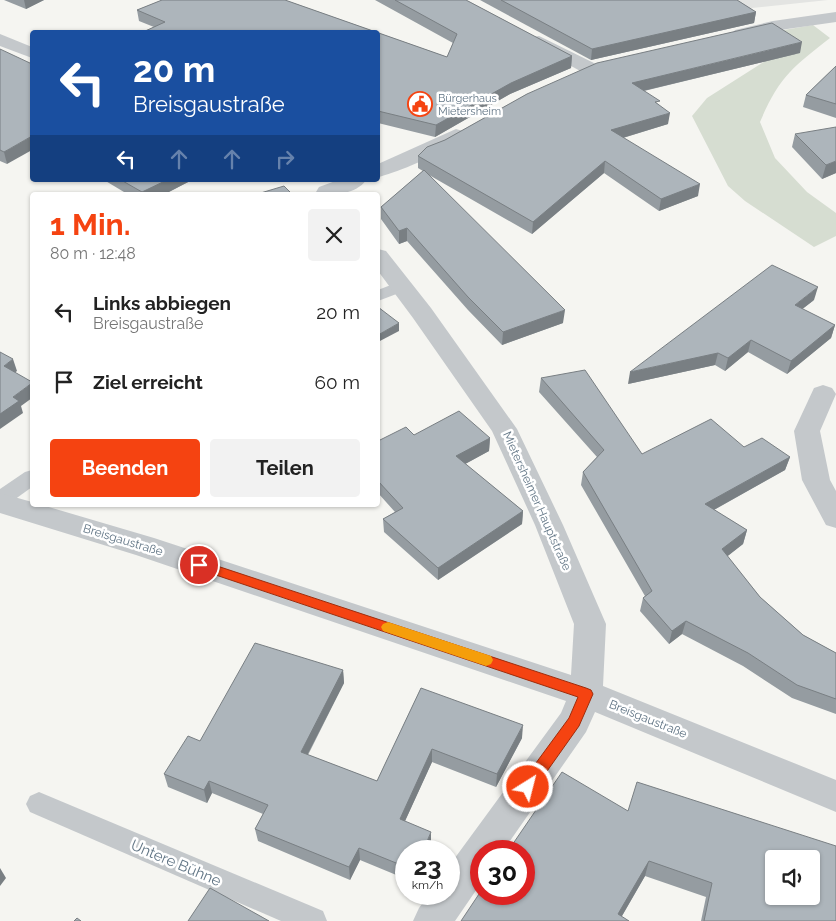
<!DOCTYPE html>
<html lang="de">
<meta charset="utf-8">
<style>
:root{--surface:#fff;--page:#f2f2f2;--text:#222;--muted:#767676;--accent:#f54311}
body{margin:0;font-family:Raleway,sans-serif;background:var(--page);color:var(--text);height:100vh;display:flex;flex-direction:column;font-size:19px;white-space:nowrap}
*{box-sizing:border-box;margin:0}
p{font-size:16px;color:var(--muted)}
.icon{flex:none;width:28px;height:28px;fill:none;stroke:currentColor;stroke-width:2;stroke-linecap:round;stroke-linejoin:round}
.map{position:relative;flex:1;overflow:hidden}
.sheet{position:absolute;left:30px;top:192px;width:350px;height:315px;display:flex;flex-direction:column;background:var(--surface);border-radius:5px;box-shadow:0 1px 4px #0004}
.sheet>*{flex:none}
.banner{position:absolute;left:30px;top:30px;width:350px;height:152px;border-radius:5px;box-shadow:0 1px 4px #0004;background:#1a4fa0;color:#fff;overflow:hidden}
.buttons{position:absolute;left:765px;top:850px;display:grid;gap:10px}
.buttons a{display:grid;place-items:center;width:55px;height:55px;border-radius:5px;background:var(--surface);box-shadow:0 1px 4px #0004;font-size:25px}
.speed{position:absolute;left:395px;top:840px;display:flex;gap:10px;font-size:25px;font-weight:700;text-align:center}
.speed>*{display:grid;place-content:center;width:65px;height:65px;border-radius:50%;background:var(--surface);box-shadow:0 1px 4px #0004;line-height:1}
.speed small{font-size:12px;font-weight:400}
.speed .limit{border:8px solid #d22;background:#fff;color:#111}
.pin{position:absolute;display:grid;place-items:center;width:42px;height:42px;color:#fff;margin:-21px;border:2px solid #fff;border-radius:50%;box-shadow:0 1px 5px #0007}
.me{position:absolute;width:55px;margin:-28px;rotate:36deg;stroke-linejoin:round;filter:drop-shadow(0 0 4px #0008)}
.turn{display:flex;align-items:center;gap:18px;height:105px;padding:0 20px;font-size:22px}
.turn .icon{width:65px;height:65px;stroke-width:2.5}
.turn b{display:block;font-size:35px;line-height:42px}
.lanes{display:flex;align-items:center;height:48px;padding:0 20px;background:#0003;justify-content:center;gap:25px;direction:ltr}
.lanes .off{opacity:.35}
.round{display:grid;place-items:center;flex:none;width:52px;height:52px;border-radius:5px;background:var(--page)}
.overview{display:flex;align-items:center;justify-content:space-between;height:85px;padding:0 20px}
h1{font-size:30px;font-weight:700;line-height:38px;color:var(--accent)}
.action{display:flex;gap:10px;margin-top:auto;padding:10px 20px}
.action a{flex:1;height:58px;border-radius:5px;background:var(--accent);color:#fff;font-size:20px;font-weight:700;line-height:58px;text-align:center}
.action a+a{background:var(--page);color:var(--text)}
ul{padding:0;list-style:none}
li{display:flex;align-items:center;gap:15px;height:70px;padding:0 20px}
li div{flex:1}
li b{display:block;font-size:19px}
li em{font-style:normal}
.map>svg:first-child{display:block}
.built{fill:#e3e4e2}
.green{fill:#d6ddd1}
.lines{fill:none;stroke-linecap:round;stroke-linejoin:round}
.service{fill:#c4c8cb;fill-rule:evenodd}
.minor{fill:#c4c8cb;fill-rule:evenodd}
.wall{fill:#959ca1}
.shaded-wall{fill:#797f83}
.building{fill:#adb5bb;stroke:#797f83;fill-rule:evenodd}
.route{fill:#f54311;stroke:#9f2c0b}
.slow{fill:#f59e0b}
.labels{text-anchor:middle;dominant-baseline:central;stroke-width:5;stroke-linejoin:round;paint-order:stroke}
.far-poi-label{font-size:11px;fill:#617585;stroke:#fff;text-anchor:start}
.street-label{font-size:12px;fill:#617585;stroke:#fff}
.near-street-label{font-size:15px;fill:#617585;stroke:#fff}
</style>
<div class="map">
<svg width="836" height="921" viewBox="0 0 836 921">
<rect width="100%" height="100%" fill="#f5f5f1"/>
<!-- built -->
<polygon class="built" points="696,0 828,0 723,11"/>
<!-- green -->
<path class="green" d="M 813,25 L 830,38 C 793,67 779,77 760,122 L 775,158 L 807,192 L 836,213 L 836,236 L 814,247 L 745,201 L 728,186 L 692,116 L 707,98 L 765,61 L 778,31 Z"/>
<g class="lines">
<!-- service -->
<g class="service">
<polygon points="401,281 407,282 410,286 407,290 378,301 378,290"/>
<polygon points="32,470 32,487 7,505 0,508 0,489 25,472"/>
<polygon points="39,792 323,911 327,921 281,921 30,812 26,804 30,796"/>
</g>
<!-- minor -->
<g class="minor">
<polygon points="836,12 836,22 773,31 741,39 735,38 732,34 735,30 773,21"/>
<polygon points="0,34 32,47 32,58 0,46"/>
<polygon points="539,36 596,64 598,68 596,72 582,72 533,45 530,41 533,37"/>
<path d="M 456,129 L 463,131 L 466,135 C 457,148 394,174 378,177 L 378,164 Z"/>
<path d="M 338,180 L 366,180 C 357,194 334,195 318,195 L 316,192 L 319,187 Z"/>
<polygon points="378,249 386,251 431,308 517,429 563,525 606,624 603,686 836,780 836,812 595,712 586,732 503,851 481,851 481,883 455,921 413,921 419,908 429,894 449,894 449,866 561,713 566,701 136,555 0,513 0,493 32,502 32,505 42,505 154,538 571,675 574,624 535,525 492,431 413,318 378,271"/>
<polygon points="823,385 832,388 836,394 820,431 830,480 836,491 836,528 826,525 802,480 794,431 814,388"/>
</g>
</g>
<!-- wall -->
<g class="wall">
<polygon points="4,0 44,0 26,9"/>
<polygon points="162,0 285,0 447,57 453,43 375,0 466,0 572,56 571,68 510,94 435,137 378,123 378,32 143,32 154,27 139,21 137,10"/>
<polygon points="480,0 737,0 756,12 754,23 591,60"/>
<polygon points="0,49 7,164 0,161"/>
<polygon points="800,53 644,91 659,105 668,124 623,138 698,196 659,211 604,173 532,234 429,175 563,323 502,345 468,310 407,241 399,244 381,219 381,207 423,171 418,168 418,156 445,140 527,94"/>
<polygon points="836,66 836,118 803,107 806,95"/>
<polygon points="795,134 836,173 822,179 792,147"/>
<polygon points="104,180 192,180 163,195 129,195"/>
<polygon points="814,300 802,309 835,325 831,338 787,374 748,352 725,371 715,365 628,384"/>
<polygon points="541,378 642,454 744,447 790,457 785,470 714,510 747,530 743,544 727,556 760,597 803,635 836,653 836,714 792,698 743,666 682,634 669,644 640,611 643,598 645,596 581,485 583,472 597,457 539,392"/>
<polygon points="414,435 490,438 489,451 465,464 523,511 522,524 438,580 384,532 383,519 395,512 378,493 378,441"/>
<polygon points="343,670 344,683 308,755 377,781 421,688 522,738 496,787 432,762 405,821 431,844 406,851 406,879 360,860 350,880 258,841 255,829 263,814 212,793 207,803 168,787 164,774 200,741"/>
<polygon points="628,811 836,921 701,921 706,897 645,876 622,916 461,921"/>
</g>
<!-- shaded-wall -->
<g class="shaded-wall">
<polygon points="24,0 44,0 26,9"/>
<polygon points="756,12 754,23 591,60 592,49"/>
<polygon points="802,42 800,53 630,94 632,83"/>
<polygon points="572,56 571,68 510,94 435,137 436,125 511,83"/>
<polygon points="670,113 668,124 609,142 611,130"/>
<polygon points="32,136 32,150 7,164 4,152"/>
<polygon points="605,161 604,173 532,234 533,222"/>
<polygon points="836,161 836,173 822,179 826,165"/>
<polygon points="167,180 192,180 163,195 143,195 142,192"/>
<polygon points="700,184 698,196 659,211 661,199"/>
<polygon points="407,228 407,241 399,244 399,231"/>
<polygon points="818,287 814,300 791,318 795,305"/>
<polygon points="565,310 563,323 502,345 503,332"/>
<polygon points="399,323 399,331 378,342 378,335"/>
<polygon points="835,325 831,338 787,374 791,361"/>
<polygon points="751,340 748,352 725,371 728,358"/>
<polygon points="718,353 715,365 628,384 630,372"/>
<polygon points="13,359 17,371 8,378 4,366"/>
<polygon points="32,383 32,398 21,406 23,413 0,429 0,414 13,397"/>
<polygon points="490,438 489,451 456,469 456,456"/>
<polygon points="790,457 785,470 701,517 705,504"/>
<polygon points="523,511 522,524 438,580 438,568"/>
<polygon points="747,530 743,544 719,563 722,549"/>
<polygon points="686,621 682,634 669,644 672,631"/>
<polygon points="343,670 344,683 302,765 301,752"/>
<polygon points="523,725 522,738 496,787 497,774"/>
<polygon points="432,749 432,762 400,832 400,819"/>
<polygon points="209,781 212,793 207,803 204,790"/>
<polygon points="431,832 431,844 428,851 423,851"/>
<polygon points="359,848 360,860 350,880 349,867"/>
<polygon points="649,861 645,876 619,921 618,914"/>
<polygon points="0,868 6,878 0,886"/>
</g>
<!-- building -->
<g class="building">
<polygon points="162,0 285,0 447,57 457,34 395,0 466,0 572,56 511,83 436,125 378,111 378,32 143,32 165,22 137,10"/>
<polygon points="501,0 737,0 756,12 592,49"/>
<polygon points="772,23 802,42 632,83 660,101 655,102 670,113 611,130 700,184 661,199 605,161 533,222 418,156 427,147 445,140 527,94 597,63"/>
<polygon points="0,49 32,64 32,136 4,152 0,150"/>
<polygon points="836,66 836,104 806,95"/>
<polygon points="836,127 836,161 826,165 795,134"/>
<polygon points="424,170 565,310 503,332 468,297 407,228 399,231 381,207"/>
<polygon points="121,180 167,180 142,192"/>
<polygon points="284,186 293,195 254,195"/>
<polygon points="772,265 818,287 795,305 835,325 791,361 751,340 728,358 718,353 630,372"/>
<polygon points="378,307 399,323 378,335"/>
<polygon points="0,352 13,359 4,366 32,382 32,383 13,397 19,401 0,414"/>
<polygon points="585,370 642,454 711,419 744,447 762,438 790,457 705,504 747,530 722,549 760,597 803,635 836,653 836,699 797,685 748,653 686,621 672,631 643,598 652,591 583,472 604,450 541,378"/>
<polygon points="459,411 490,438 456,456 523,511 438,568 383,519 403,508 378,481 378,441 406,427 414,435"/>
<polygon points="255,643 343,670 301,752 377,781 421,688 523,725 497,774 432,749 400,819 431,832 423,851 406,851 406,867 359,848 349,867 255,829 268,805 209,781 204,790 164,774 188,736 200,741"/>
<path d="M 562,772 L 628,811 L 637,782 L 836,846 L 836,921 L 704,921 L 712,883 L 649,861 L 618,914 L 629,921 L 461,921 L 481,891 L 481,894 L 524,894 L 524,851 L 508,851 ZM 774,859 L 811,859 L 811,896 L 774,896 Z"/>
<polygon points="210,888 269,921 188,921"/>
<polygon points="77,918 81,921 74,921"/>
</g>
<!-- route -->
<polygon class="route" points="199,560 586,688 591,690 593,694 579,726 533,791 528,793 522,791 520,787 522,782 569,718 578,697 195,568 193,565"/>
<!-- slow -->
<polygon class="slow" points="388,622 491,656 493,660 491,664 486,666 383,631 381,627 383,624"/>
<!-- icons -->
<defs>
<symbol id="civic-ring" viewBox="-11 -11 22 22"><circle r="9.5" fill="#fff" stroke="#f54311" stroke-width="1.5"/><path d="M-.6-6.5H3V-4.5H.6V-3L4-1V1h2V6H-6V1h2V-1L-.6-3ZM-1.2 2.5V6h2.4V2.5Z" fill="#f54311"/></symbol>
</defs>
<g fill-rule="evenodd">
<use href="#civic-ring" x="406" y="90" width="28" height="28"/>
</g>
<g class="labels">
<!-- far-poi labels -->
<g class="far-poi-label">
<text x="438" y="98">Bürgerhaus<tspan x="438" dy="13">Mietersheim</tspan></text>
</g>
<!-- street labels -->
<g class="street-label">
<text transform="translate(537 501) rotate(66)">Mietersheimer Hauptstraße</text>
<text transform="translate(123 540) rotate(17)">Breisgaustraße</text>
<text transform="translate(648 719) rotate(22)">Breisgaustraße</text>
</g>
<!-- near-street labels -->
<g class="near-street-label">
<text transform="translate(176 863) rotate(23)">Untere Bühne</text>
</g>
</g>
</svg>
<div class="buttons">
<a><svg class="icon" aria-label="sound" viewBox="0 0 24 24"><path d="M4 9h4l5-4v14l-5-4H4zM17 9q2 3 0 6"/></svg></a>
</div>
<div class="speed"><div>23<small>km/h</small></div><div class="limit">30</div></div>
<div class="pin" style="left:199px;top:565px;background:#d93025"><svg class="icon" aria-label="arrive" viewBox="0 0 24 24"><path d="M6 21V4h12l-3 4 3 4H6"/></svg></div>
<svg class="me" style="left:528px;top:787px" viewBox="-20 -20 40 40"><circle r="17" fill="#f54311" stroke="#fff" stroke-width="3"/><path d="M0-11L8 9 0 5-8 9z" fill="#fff"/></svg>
<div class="banner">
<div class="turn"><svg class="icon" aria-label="left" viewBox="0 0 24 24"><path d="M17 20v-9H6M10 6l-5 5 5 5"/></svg><div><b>20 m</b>Breisgaustraße</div></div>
<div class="lanes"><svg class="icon" aria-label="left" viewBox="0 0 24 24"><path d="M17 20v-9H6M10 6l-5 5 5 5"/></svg><svg class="icon off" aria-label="ahead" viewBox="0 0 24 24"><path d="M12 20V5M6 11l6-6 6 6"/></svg><svg class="icon off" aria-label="ahead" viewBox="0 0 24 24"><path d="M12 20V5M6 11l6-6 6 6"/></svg><svg class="icon off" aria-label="right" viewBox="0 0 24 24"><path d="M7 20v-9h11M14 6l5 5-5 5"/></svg></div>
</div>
<section class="sheet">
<div class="overview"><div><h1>1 Min.</h1><p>80 m · 12:48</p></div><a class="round"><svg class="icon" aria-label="close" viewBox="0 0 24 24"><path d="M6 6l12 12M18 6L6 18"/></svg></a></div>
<ul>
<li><svg class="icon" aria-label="left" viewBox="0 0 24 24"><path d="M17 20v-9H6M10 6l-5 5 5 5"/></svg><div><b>Links abbiegen</b><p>Breisgaustraße</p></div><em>20 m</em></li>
<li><svg class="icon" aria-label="arrive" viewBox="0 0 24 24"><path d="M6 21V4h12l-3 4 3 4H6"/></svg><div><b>Ziel erreicht</b></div><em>60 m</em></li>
</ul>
<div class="action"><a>Beenden</a><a>Teilen</a></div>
</section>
</div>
